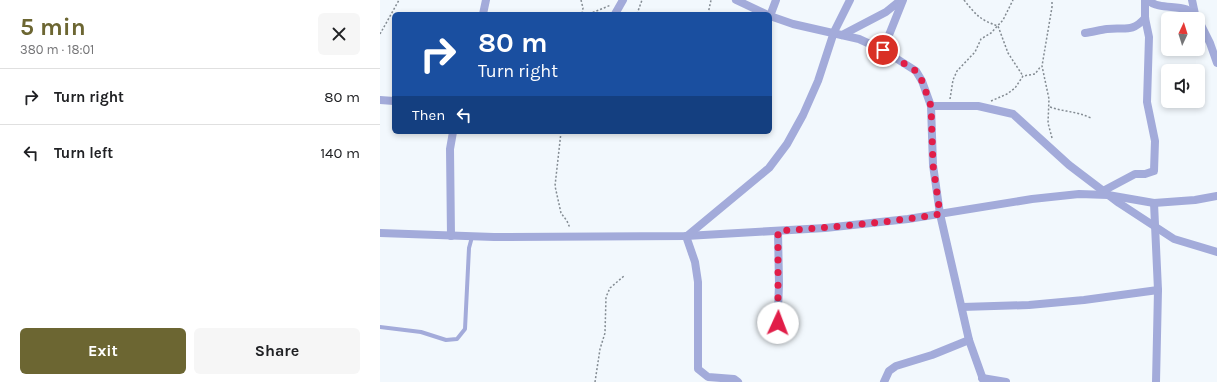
<!DOCTYPE html>
<meta charset="utf-8">
<style>
:root{--surface:#fff;--page:#f6f6f6;--text:#202124;--muted:#757577;--line:#e0e0e0;--accent:#6c6632}
body{margin:0;font-family:Karla,sans-serif;background:var(--page);color:var(--text);height:100vh;display:flex;flex-direction:column;font-size:15px;white-space:nowrap}
*{box-sizing:border-box;margin:0}
p{font-size:13px;color:var(--muted)}
.icon{flex:none;width:22px;height:22px;fill:none;stroke:currentColor;stroke-width:2;stroke-linecap:round;stroke-linejoin:round}
.map{position:relative;flex:1;overflow:hidden}
.side{display:flex;flex-direction:column;background:var(--surface);width:380px}
.side>*{flex:none}
.banner{position:absolute;left:12px;top:12px;width:380px;height:122px;border-radius:6px;box-shadow:0 2px 6px #0003;background:#1a4fa0;color:#fff;overflow:hidden}
.needle{width:26px;rotate:4deg}
.controls{position:absolute;left:781px;top:12px;display:grid;gap:8px}
.controls a{display:grid;place-items:center;width:44px;height:44px;border-radius:6px;background:var(--surface);box-shadow:0 2px 6px #0003;font-size:20px}
.pin{position:absolute;display:grid;place-items:center;width:34px;height:34px;color:#fff;margin:-17px;border:2px solid #fff;border-radius:50%;box-shadow:0 1px 4px #0007}
.me{position:absolute;width:44px;margin:-22px;rotate:2deg;stroke-linejoin:round;filter:drop-shadow(0 0 3px #0008)}
.turn{display:flex;align-items:center;gap:14px;height:84px;padding:0 20px;font-size:18px}
.turn .icon{width:52px;height:52px;stroke-width:2.5}
.turn b{display:block;font-size:28px;line-height:34px}
.then{display:flex;align-items:center;height:38px;padding:0 20px;background:#0003;gap:8px;font-size:15px}
.round{display:grid;place-items:center;flex:none;width:42px;height:42px;border-radius:6px;background:var(--page)}
.headline{display:flex;align-items:center;justify-content:space-between;height:68px;padding:0 20px}
h1{font-size:24px;font-weight:700;line-height:30px;color:var(--accent)}
.primary-button{display:flex;gap:8px;margin-top:auto;padding:8px 20px}
.primary-button a{flex:1;height:46px;border-radius:6px;background:var(--accent);color:#fff;font-size:16px;font-weight:700;line-height:46px;text-align:center}
.primary-button a+a{background:var(--page);color:var(--text)}
ul{padding:0;list-style:none}
li{display:flex;align-items:center;gap:12px;height:56px;padding:0 20px;border-top:1px solid var(--line)}
li div{flex:1}
li b{display:block;font-size:15px}
li em{font-style:normal}
main{display:flex;flex:1;min-height:0}
.map>svg:first-child{display:block}
.lines{fill:none;stroke-linecap:round;stroke-linejoin:round}
.path{stroke:#838b92;stroke-width:1.5;stroke-dasharray:2 2;stroke-linecap:butt}
.service{stroke:#a3abda;stroke-width:4}
.minor{stroke:#a3abda;stroke-width:8}
.route{stroke:#e11d48;stroke-width:7;stroke-dasharray:0 12.6}
</style>
<main>
<section class="side">
<div class="headline"><div><h1>5 min</h1><p>380 m · 18:01</p></div><a class="round"><svg class="icon" aria-label="close" viewBox="0 0 24 24"><path d="M6 6l12 12M18 6L6 18"/></svg></a></div>
<ul>
<li><svg class="icon" aria-label="right" viewBox="0 0 24 24"><path d="M7 20v-9h11M14 6l5 5-5 5"/></svg><div><b>Turn right</b></div><em>80 m</em></li>
<li><svg class="icon" aria-label="left" viewBox="0 0 24 24"><path d="M17 20v-9H6M10 6l-5 5 5 5"/></svg><div><b>Turn left</b></div><em>140 m</em></li>
</ul>
<div class="primary-button"><a>Exit</a><a>Share</a></div>
</section>
<div class="map">
<svg width="837" height="382" viewBox="0 0 837 382">
<rect width="100%" height="100%" fill="#f2f8fd"/>
<g class="lines">
<!-- path -->
<g class="path">
<polyline points="201,0 203,8 202,14"/>
<path d="M 584,0 C 596,15 600,20 618,26 L 628,53 L 643,76"/>
<polyline points="209,14 231,5"/>
<polyline points="257,14 262,0"/>
<polyline points="328,14 331,0"/>
<polyline points="0,34 19,0"/>
<polyline points="570,99 573,80 577,71 595,52 601,39 611,33 623,20 633,0"/>
<polyline points="611,101 627,94 635,88 643,76 655,74 661,66"/>
<path d="M 670,107 C 684,112 696,111 711,118"/>
<polyline points="181,132 175,186 181,213 187,221 190,228"/>
<polyline points="672,138 668,123 669,99 662,66 672,7 672,0"/>
<polyline points="215,382 220,349 225,333 226,297 230,288 244,276"/>
</g>
<!-- service -->
<polyline class="service" points="0,327 41,332 66,340 77,339 85,329 89,248 92,237"/>
<!-- minor -->
<g class="minor">
<polyline points="356,0 386,14"/>
<path d="M 768,0 C 782,13 807,0 818,19"/>
<polyline points="812,0 815,14"/>
<polyline points="103,14 106,0"/>
<polyline points="235,14 243,0"/>
<polyline points="390,16 413,24 479,39 503,50 536,71 542,81 551,106 553,165 560,214 589,340 604,382"/>
<polyline points="390,16 396,0"/>
<polyline points="818,19 830,43 837,63"/>
<path d="M 705,33 C 712,32 720,30 727,29 C 745,27 752,33 765,18"/>
<polyline points="462,35 506,12 521,0"/>
<polyline points="503,50 523,0"/>
<polyline points="0,100 14,101"/>
<polyline points="551,106 598,106 633,114 689,165 739,203 794,239 837,252"/>
<polyline points="723,191 755,174 765,174 774,171 775,141 767,102 769,37 765,18 765,0"/>
<polyline points="774,203 778,290 776,382"/>
<polyline points="0,233 114,237 306,236 445,228 528,219 652,199 699,194 728,195 774,203 815,200 837,196"/>
<polyline points="71,236 70,149 73,132"/>
<polyline points="306,236 315,262 318,282 318,369 328,377 354,379 358,382"/>
<polyline points="307,236 389,168 407,144 423,115 438,81 454,32 470,0"/>
<polyline points="582,307 649,305 704,300 778,290"/>
<polyline points="397,337 399,284 398,231"/>
<polyline points="602,378 626,382"/>
<polyline points="504,382 509,371 516,366 552,355 589,340"/>
</g>
</g>
<g class="lines">
<!-- route -->
<path class="route" d="M 398,323 L 398,231 C 452,227 506,223 560,214 L 553,165 L 551,106 L 542,81 L 536,71 L 503,50"/>
</g>
</svg>
<div class="controls">
<a><svg class="needle" viewBox="-14 -14 28 28"><path d="M0-13l5 13h-10z" fill="#e53935"/><path d="M0 13l5-13h-10z" fill="#757577"/></svg></a>
<a><svg class="icon" aria-label="sound" viewBox="0 0 24 24"><path d="M4 9h4l5-4v14l-5-4H4zM17 9q2 3 0 6"/></svg></a>
</div>
<div class="pin" style="left:503px;top:50px;background:#d93025"><svg class="icon" aria-label="arrive" viewBox="0 0 24 24"><path d="M6 21V4h12l-3 4 3 4H6"/></svg></div>
<svg class="me" style="left:398px;top:323px" viewBox="-20 -20 40 40"><circle r="19" fill="#fff"/><path d="M0-13L10 11 0 6-10 11z" fill="#e11d48"/></svg>
<div class="banner">
<div class="turn"><svg class="icon" aria-label="right" viewBox="0 0 24 24"><path d="M7 20v-9h11M14 6l5 5-5 5"/></svg><div><b>80 m</b>Turn right</div></div>
<div class="then">Then<svg class="icon" aria-label="left" viewBox="0 0 24 24"><path d="M17 20v-9H6M10 6l-5 5 5 5"/></svg></div>
</div>
</div>
</main>
